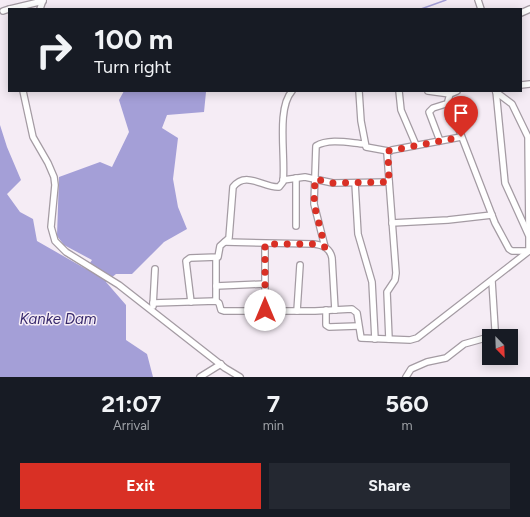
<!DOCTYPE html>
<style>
:root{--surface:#171b24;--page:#242831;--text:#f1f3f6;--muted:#9ea1a6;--accent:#d93025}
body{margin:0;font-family:Figtree,sans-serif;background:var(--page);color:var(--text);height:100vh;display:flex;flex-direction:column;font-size:15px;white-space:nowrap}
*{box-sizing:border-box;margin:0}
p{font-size:13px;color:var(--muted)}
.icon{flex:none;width:22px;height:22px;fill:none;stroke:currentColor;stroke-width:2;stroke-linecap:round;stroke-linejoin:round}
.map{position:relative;height:377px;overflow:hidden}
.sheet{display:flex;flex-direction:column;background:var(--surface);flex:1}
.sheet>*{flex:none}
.guide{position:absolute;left:8px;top:8px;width:514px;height:84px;border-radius:0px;box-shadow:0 2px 10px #0003;background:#171b24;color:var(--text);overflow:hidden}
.needle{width:26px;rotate:157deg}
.controls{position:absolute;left:482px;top:329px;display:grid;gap:8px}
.controls a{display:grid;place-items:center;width:36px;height:36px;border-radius:0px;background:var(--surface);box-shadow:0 2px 10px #0003;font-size:20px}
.pin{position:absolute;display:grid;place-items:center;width:34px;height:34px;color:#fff;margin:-41px -17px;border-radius:50% 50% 50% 0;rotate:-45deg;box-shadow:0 0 4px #0007}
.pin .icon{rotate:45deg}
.me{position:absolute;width:44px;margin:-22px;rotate:0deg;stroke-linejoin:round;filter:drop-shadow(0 0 3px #0008)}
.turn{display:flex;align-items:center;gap:14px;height:84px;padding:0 20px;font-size:18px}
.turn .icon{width:52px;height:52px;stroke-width:2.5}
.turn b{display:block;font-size:28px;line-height:34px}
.eta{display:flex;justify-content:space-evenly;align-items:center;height:68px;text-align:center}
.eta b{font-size:24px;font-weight:700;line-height:28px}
.button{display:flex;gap:8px;margin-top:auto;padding:8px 20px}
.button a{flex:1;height:46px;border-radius:0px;background:var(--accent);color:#fff;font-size:16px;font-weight:700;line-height:46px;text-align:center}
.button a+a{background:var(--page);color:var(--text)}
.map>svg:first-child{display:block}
.water{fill:#a49fd7}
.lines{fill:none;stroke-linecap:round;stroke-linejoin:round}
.stream{stroke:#a49fd7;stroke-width:1.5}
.minor-casing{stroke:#a49ba3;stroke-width:8}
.minor{stroke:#fff;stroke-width:5.5}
.route{stroke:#d93025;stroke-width:7;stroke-dasharray:0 12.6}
.labels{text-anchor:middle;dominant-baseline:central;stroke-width:3;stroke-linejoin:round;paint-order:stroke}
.water-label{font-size:15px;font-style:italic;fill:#36286b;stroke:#f5ecf5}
</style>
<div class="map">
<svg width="530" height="377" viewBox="0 0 530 377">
<rect width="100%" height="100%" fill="#f5ecf5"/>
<!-- water -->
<polygon class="water" points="124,91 206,92 204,112 167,115 162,128 178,138 173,179 178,207 187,229 164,242 132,274 116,274 106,282 126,305 126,340 147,354 153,377 0,377 0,125 7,147 21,180 7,194 20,212 33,219 37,241 86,269 92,260 64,245 57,236 59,177 100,162 112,167 129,132 119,100"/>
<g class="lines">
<!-- stream -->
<polyline class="stream" points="421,9 446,0"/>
<defs>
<g id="minor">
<polyline points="478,0 481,9"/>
<polyline points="10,9 43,1"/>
<polyline points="40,9 43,0"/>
<polyline points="3,11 9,9"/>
<polyline points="521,13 530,9"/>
<polyline points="521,85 530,84"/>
<polyline points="23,91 33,137 48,163 54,177 55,185 51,227 55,241 66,252 119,285 225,368 240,377"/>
<polyline points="359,91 361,121 366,147 388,151"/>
<polyline points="399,91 401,110 416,145"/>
<polyline points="428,91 450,94"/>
<polyline points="457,91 450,94 448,101 495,223 509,249 512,251 530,251"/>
<polyline points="496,92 512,104 528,137 529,233"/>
<polyline points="440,141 429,112 433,108 449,103"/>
<polyline points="283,180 305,177 333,183 389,182"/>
<polyline points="355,183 358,234 372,282 375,339"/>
<polyline points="392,223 448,220 492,215"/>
<polyline points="296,226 296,178"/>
<path d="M 225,242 L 314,244 C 323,245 330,248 332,258 L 335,310"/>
<polyline points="265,244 265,310"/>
<path d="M 325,247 L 314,204 L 316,146 C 329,138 350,143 364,144"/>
<polyline points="216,258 216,301"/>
<polyline points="216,286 265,284"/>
<path d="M 191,302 L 186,261 L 190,258 L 218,257 L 220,246 L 229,238 L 233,187 C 246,170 263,188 279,187 L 283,182 C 286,158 276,109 292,91"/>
<polyline points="153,303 216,301 219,303 221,310 224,311 315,311 352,309 357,313 361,338 410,340 417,338 529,251 529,236 505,183 496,91"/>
<polyline points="153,306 155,269"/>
<polyline points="326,310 326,325 329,327 358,326"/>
<polyline points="297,311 300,265"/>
<polyline points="490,336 494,333 495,329 492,281"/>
<polyline points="389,339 387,292 395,280 396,273 387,153 392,150 461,137"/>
<polyline points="200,377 221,364"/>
<polyline points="406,377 411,369 427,362 446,358 464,344 489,337"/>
</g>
</defs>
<!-- minor casing -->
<use href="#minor" class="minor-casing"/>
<!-- minor -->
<use href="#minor" class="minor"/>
</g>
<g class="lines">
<!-- route -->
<polyline class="route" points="265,310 265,244 314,244 325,247 314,204 315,179 333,183 389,182 388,151 461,137"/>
</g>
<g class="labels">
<!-- water labels -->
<g class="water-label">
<text x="58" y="319">Kanke Dam</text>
</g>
</g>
</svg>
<div class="controls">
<a><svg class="needle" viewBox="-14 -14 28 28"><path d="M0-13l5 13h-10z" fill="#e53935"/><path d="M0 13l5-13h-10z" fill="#9ea1a6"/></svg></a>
</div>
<div class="pin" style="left:461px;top:137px;background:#d93025"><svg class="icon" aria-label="arrive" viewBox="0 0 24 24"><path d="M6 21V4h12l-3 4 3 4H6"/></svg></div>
<svg class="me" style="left:265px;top:310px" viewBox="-20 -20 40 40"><circle r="19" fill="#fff"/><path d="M0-13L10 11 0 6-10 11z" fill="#d93025"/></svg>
<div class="guide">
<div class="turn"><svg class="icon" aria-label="right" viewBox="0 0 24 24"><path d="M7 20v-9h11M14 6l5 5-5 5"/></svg><div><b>100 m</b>Turn right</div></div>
</div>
</div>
<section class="sheet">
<div class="eta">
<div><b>21:07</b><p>Arrival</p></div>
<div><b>7</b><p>min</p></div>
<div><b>560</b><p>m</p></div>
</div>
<div class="button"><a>Exit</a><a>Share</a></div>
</section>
